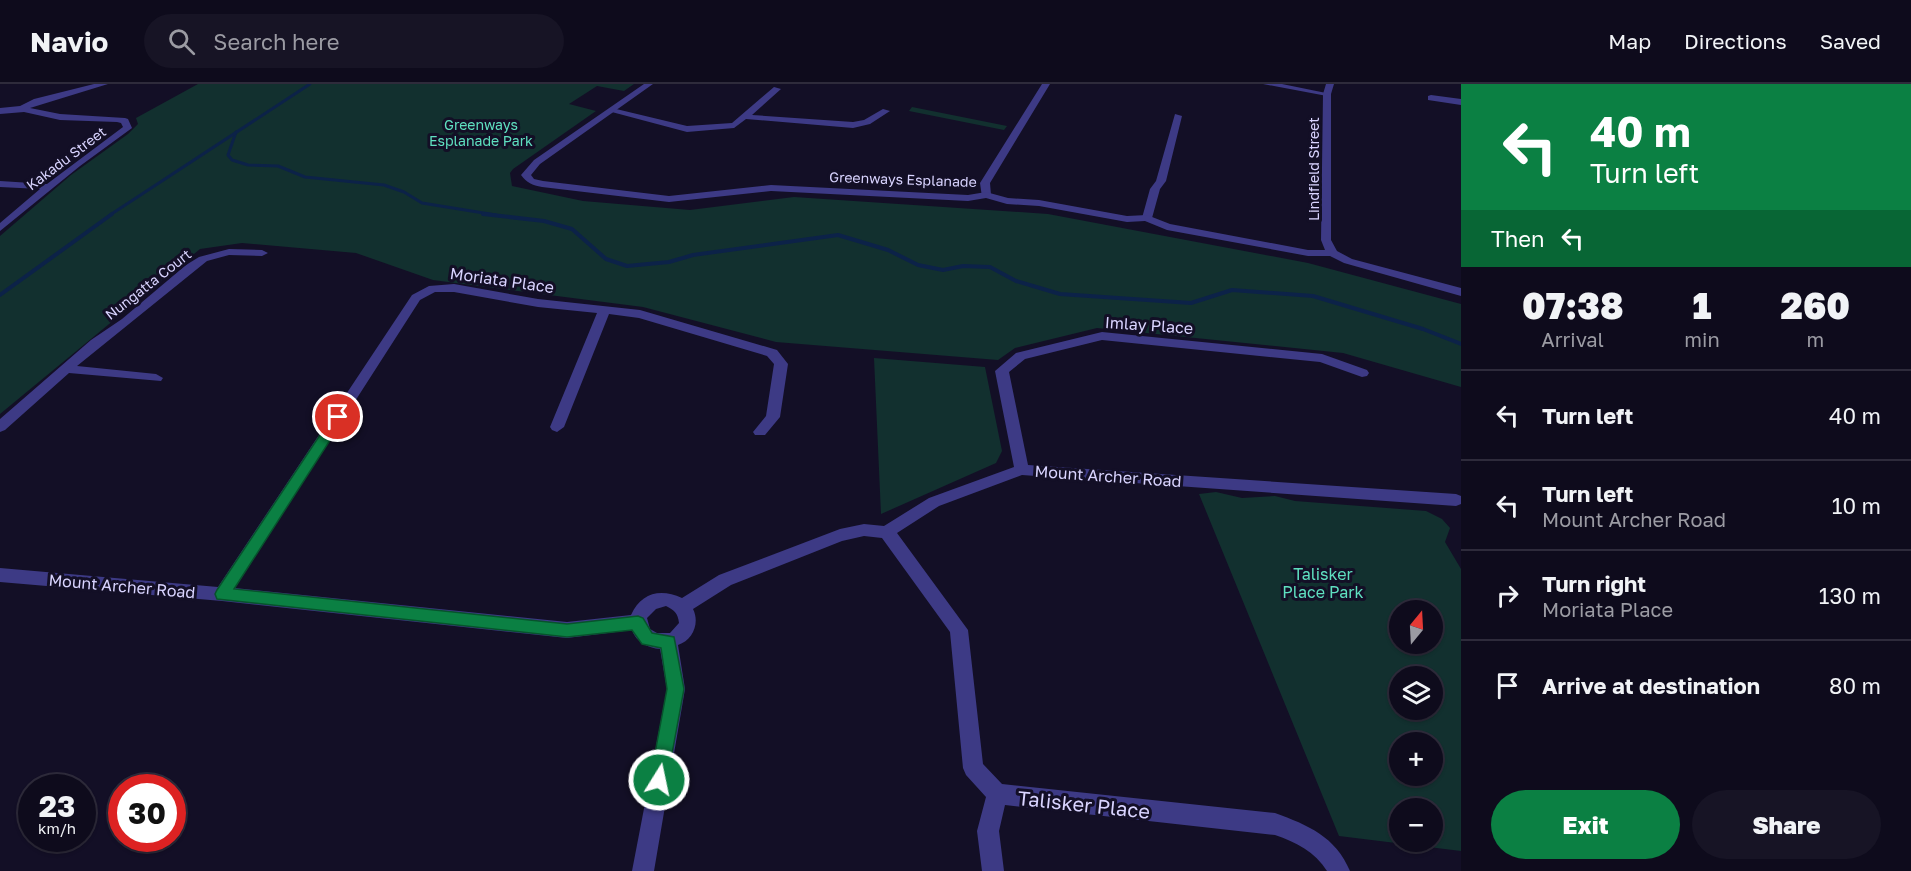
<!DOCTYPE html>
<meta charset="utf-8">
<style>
:root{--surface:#0e0b1c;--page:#171425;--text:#f1f3f6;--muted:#9b9ba3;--line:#2e2b3b;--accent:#0b8043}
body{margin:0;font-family:"Golos Text",sans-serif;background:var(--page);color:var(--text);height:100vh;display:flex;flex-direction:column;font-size:22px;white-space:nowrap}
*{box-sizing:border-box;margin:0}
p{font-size:20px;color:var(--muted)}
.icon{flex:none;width:33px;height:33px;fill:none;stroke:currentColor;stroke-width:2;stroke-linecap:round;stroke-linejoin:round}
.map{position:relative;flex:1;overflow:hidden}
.panel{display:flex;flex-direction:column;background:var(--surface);width:450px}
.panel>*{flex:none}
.top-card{background:#0b8043;color:#fff;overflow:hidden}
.needle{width:39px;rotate:18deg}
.controls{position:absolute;left:1389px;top:516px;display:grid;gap:12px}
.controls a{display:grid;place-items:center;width:54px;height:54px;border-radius:50%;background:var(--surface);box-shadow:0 2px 4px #0004,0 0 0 2px var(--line);font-size:30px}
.speed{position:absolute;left:18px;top:690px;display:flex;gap:12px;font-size:30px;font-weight:700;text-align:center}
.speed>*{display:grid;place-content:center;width:78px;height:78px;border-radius:50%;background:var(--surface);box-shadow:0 2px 4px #0004,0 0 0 2px var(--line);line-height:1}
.speed small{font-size:15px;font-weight:400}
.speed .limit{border:9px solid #d22;background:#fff;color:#111}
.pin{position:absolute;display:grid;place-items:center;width:51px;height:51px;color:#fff;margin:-26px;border:3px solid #fff;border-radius:50%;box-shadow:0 2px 6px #0007}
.me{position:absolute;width:66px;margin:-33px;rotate:10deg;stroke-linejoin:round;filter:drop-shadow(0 0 4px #0008)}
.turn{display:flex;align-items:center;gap:21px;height:126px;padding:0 30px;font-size:27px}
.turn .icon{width:78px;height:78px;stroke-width:2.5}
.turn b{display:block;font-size:42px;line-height:51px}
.then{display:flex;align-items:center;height:57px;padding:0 30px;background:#0003;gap:12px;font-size:22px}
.eta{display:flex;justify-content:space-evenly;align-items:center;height:102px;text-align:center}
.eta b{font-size:36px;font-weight:800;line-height:42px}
.button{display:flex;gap:12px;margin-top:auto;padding:12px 30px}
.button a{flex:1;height:69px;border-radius:36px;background:var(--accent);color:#fff;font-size:24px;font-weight:800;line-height:69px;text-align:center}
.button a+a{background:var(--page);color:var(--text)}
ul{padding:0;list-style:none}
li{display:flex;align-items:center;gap:18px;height:90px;padding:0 30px;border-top:2px solid var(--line)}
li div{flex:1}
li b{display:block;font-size:22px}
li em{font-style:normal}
header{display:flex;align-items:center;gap:36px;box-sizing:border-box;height:84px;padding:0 30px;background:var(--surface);border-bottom:2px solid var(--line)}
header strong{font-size:28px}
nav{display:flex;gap:33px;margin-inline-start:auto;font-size:21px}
.search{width:420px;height:54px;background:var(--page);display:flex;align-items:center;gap:15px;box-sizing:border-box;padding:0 21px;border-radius:33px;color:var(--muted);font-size:22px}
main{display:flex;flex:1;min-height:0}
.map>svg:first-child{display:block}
.green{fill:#12302f;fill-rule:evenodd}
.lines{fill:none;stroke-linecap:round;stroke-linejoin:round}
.stream-far1{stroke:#0c2248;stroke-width:3}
.stream{stroke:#0c2248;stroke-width:4}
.minor{fill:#3d3a85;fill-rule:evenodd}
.tertiary{fill:#3d3a85;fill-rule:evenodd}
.route{fill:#0b8043;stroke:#07532c;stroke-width:1.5}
.labels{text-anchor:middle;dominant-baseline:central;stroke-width:6;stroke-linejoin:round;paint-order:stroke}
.far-park-label{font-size:14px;fill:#5fe0c0;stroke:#130f26}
.far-street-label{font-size:14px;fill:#d9d4ff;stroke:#130f26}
.street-label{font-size:16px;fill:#d9d4ff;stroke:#130f26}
.park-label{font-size:16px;fill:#5fe0c0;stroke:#130f26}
.near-street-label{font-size:20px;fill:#d9d4ff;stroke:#130f26}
</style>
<header>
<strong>Navio</strong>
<div class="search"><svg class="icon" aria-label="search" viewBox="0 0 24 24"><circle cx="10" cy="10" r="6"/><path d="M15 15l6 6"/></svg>Search here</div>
<nav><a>Map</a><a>Directions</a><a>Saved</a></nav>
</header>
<main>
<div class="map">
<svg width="1461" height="787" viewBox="0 0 1461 787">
<rect width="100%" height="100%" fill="#130f26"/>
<!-- green -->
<g class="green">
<polygon points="198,0 634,0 624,7 597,2 569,20 596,27 513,85 510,89 512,102 583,117 690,126 794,113 1048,130 1308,179 1461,220 1461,303 1343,269 1097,244 1015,264 998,276 776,258 643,223 433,196 356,169 242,159 200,165 0,330 0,152 71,91 128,50 138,40 136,34"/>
<polygon points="912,23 1007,42 1004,46 909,27"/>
<polygon points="874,274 985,283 1002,367 996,379 881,430"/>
<path d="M 1216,408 L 1242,414 L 1275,412 L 1295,417 L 1426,427 L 1442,435 L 1450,444 L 1445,458 L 1461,485 L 1461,767 L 1339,752 L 1199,410 ZM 1400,526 L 1432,526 L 1432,560 L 1400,560 ZM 1400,592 L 1432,592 L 1432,626 L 1400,626 ZM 1400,658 L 1432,658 L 1432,692 L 1400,692 ZM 1400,724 L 1432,724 L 1432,758 L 1400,758 Z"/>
</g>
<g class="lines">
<!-- stream-far1 -->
<g class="stream-far1">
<polyline points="236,48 228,71 232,76 248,81 278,82 305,93 384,101 404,108 422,119 496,131"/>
<polyline points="110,131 310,0"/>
</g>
<!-- stream -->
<g class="stream">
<polyline points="483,130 544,137 572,145 606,175 627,182 669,178 693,171 838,151 888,166 918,181 943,186 963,182 990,183 1016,197 1060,210 1191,219 1232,206 1313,212 1423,245 1461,260"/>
<polyline points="0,211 112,130"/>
</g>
<!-- minor -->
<g class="minor">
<polygon points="94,0 108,0 30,24 60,30 125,34 128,35 132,44 80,82 0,147 0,139 40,105 0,103 0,97 47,100 123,43 121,39 117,38 60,36 24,28 0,30 0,24 20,22 34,15"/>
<polygon points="1042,0 1050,0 990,99 991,111 982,113 980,99"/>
<polygon points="1263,0 1282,0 1331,10 1327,12"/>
<polygon points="774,3 781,5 752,31 853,38 864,36 883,25 890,27 870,40 853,44 746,35 734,44 687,48 608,27 612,24 687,42 732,39"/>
<polygon points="1431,11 1461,15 1461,21 1428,16 1428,12"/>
<polygon points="1175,30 1182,32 1166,97 1160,105 1152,134 1143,136 1142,134 1150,105 1156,97"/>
<polygon points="229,165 262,166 268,169 262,172 229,171 207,177 77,282 156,290 163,294 161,297 69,289 5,346 0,348 0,335 91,256 122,235 186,181 199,173"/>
<path d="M 454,200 L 538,215 L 640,226 L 777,266 L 788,280 L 780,333 L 765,351 L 755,351 L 753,348 L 766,332 L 774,280 L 767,272 L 639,234 L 609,230 L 564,343 L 557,348 L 552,346 L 550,343 L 597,229 L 538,223 L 454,208 L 435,208 L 420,216 L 235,504 L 567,538 L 631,531 C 641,509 660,504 682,514 L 719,491 L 840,445 L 864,440 L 884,442 L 929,414 L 1014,383 L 995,287 L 1016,269 L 1102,248 L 1322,270 L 1367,286 L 1369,289 L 1367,292 L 1362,293 L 1320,278 L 1102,256 L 1025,275 L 1009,288 L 1028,381 L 1456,410 L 1461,412 L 1461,420 L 1456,422 L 1022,391 L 939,422 L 897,449 L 968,546 L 983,680 L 1002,700 L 1275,729 C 1308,741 1336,753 1350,787 L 1327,787 C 1315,768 1296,758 1275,751 L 1005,721 L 999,747 L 1004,787 L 982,787 L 977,747 L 986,713 L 966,691 L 963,684 L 950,548 L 882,454 L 864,452 L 842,457 L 731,501 L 693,525 C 700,539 693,556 678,561 L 685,605 L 654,787 L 632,787 L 667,605 L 660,565 C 648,564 636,558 632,546 L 567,554 L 222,517 L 0,498 L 0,484 L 218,503 L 412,211 L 429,202 ZM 666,522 C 674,526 678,529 679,539 L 670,549 L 657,549 L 650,545 L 647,534 L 656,525 Z"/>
</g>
<!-- tertiary -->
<path class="tertiary" d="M 644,0 L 653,0 L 540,80 L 531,91 L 534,95 L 543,97 L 669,112 L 771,101 L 968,111 L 986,108 L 1008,114 L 1039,116 L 1127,132 L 1147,131 L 1170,140 L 1308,166 L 1325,166 L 1321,156 L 1323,10 L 1326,0 L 1334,0 L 1331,10 L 1331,156 L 1337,167 L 1352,175 L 1461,204 L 1461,212 L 1344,179 L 1330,172 L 1308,172 L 1167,146 L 1145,137 L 1127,138 L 1039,122 L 1007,120 L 986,114 L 968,117 L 771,107 L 669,118 L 542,103 C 532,101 527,99 521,91 L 534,76 Z"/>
</g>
<!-- route -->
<polygon class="route" points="338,329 345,333 234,505 567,540 638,532 643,534 652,549 674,553 684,605 666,702 659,705 653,702 650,696 667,605 661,564 642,560 632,546 567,553 217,515 215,510 217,506 334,330"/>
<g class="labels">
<!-- far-park labels -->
<g class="far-park-label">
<text x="481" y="40">Greenways<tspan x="481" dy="16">Esplanade Park</tspan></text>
</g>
<!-- far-street labels -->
<g class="far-street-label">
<text transform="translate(66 74) rotate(-37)">Kakadu Street</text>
<text transform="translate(1313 85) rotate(-90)">Lindfield Street</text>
<text transform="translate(903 95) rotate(2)">Greenways Esplanade</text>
<text transform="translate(148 200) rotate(-38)">Nungatta Court</text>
</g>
<!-- street labels -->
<g class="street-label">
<text transform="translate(502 196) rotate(8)">Moriata Place</text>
<text transform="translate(1149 241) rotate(4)">Imlay Place</text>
<text transform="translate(1108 392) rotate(4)">Mount Archer Road</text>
<text transform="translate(122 502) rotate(5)">Mount Archer Road</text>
</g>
<!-- park labels -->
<g class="park-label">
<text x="1323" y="490">Talisker<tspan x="1323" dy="18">Place Park</tspan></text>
</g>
<!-- near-street labels -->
<g class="near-street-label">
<text transform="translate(1084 720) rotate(6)">Talisker Place</text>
</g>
</g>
</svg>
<div class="controls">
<a><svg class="needle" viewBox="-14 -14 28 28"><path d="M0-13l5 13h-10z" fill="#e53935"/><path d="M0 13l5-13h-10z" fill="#9b9ba3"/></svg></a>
<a><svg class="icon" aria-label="layers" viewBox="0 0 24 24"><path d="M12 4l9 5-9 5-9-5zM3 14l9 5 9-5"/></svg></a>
<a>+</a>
<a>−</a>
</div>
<div class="speed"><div>23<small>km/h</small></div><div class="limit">30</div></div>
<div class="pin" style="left:338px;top:333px;background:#d93025"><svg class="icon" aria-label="arrive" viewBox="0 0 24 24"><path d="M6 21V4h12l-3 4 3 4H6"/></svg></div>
<svg class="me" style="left:659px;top:696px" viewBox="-20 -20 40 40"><circle r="17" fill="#0b8043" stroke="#fff" stroke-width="3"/><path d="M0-11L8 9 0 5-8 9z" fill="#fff"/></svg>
</div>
<section class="panel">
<div class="top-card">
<div class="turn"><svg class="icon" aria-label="left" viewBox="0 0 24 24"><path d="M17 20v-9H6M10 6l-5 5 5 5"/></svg><div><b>40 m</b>Turn left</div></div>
<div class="then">Then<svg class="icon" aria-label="left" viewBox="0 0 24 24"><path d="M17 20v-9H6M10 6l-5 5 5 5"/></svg></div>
</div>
<div class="eta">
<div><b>07:38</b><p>Arrival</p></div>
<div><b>1</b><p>min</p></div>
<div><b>260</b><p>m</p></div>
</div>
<ul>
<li><svg class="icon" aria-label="left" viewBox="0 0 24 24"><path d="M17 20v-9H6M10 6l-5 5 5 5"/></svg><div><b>Turn left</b></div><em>40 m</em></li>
<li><svg class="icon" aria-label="left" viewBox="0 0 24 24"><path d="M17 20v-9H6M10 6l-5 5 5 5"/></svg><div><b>Turn left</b><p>Mount Archer Road</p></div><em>10 m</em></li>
<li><svg class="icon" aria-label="right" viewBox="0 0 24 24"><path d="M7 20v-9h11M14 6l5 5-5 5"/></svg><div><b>Turn right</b><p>Moriata Place</p></div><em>130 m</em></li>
<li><svg class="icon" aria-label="arrive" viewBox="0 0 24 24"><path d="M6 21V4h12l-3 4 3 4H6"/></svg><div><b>Arrive at destination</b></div><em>80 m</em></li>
</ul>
<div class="button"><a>Exit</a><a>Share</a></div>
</section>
</main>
